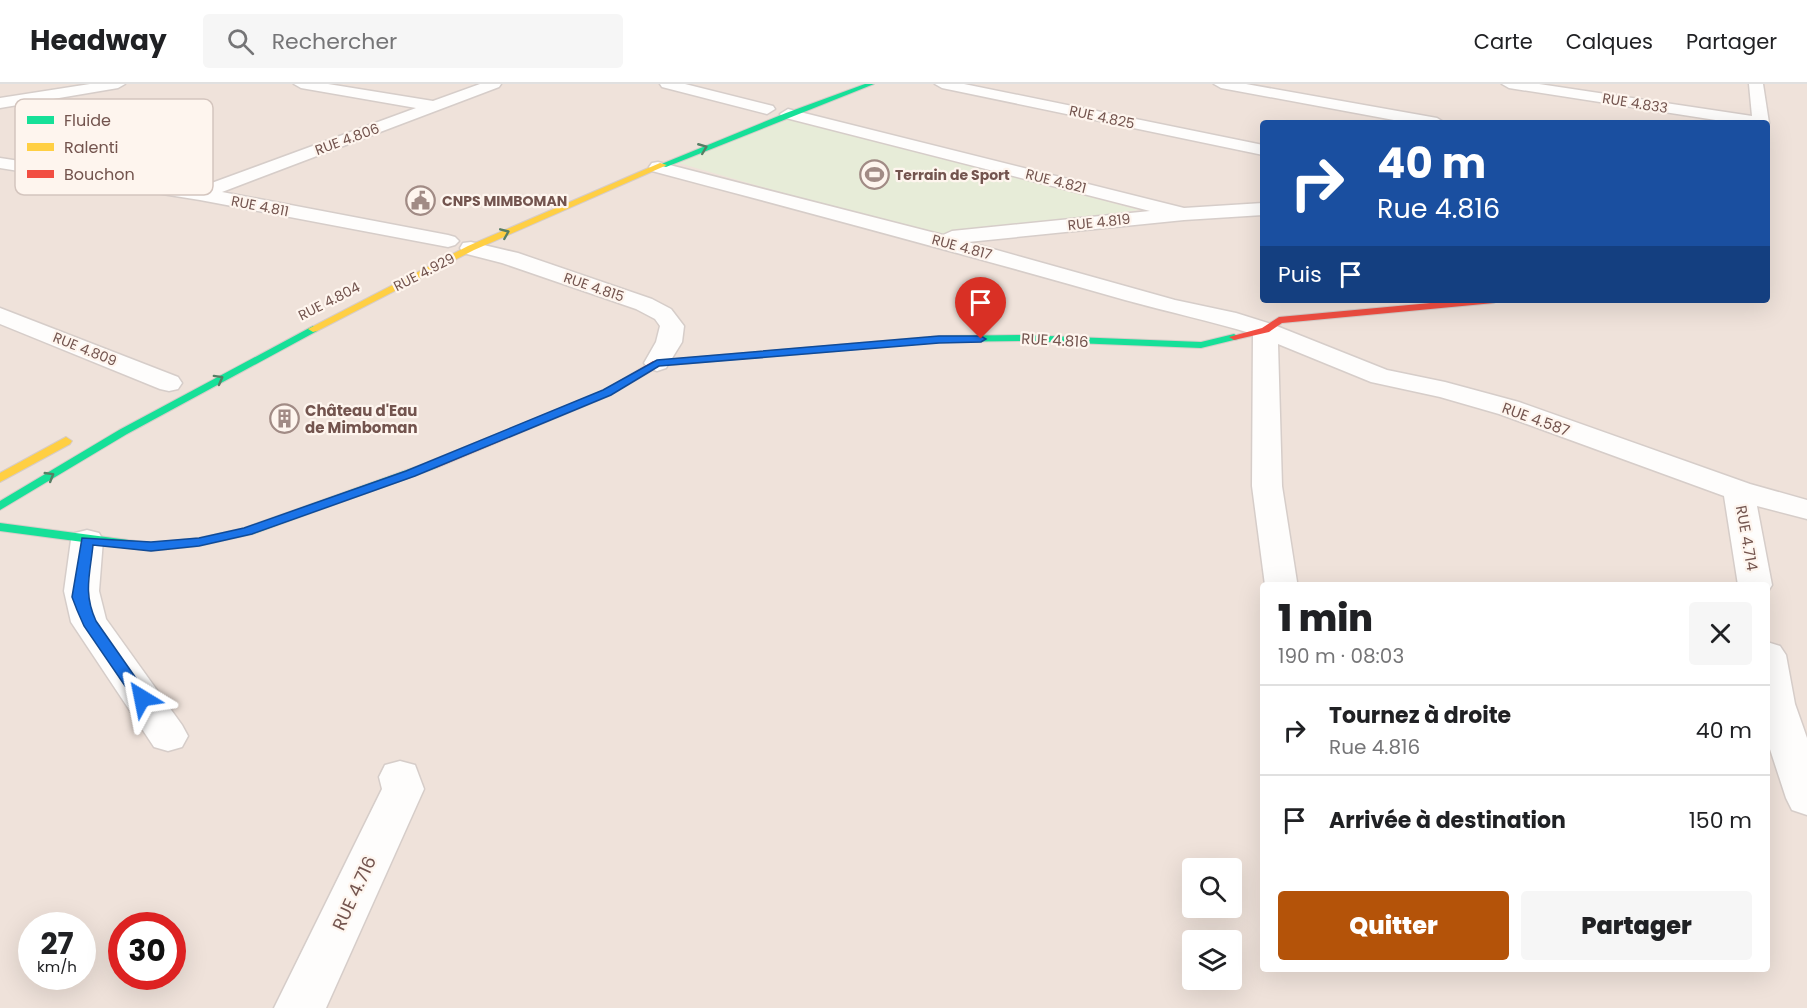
<!DOCTYPE html>
<html lang="fr">
<meta charset="utf-8">
<style>
:root{--surface:#fff;--page:#f6f6f6;--text:#202124;--muted:#757577;--line:#e0e0e0;--accent:#b45309}
body{margin:0;font-family:Poppins,sans-serif;background:var(--page);color:var(--text);height:100vh;display:flex;flex-direction:column;font-size:22px;white-space:nowrap}
*{box-sizing:border-box;margin:0}
p{font-size:20px;color:var(--muted)}
.icon{flex:none;width:33px;height:33px;fill:none;stroke:currentColor;stroke-width:2;stroke-linecap:round;stroke-linejoin:round}
.map{position:relative;flex:1;overflow:hidden}
.drawer{position:absolute;left:1260px;top:498px;width:510px;height:390px;display:flex;flex-direction:column;background:var(--surface);border-radius:6px;box-shadow:0 6px 24px #0002}
.drawer>*{flex:none}
.banner{position:absolute;left:1260px;top:36px;width:510px;height:183px;border-radius:6px;box-shadow:0 6px 24px #0002;background:#1a4fa0;color:#fff;overflow:hidden}
.tools{position:absolute;left:1182px;top:774px;display:grid;gap:12px}
.tools a{display:grid;place-items:center;width:60px;height:60px;border-radius:6px;background:var(--surface);box-shadow:0 6px 24px #0002;font-size:30px}
.speed{position:absolute;left:18px;top:828px;display:flex;gap:12px;font-size:30px;font-weight:700;text-align:center}
.speed>*{display:grid;place-content:center;width:78px;height:78px;border-radius:50%;background:var(--surface);box-shadow:0 6px 24px #0002;line-height:1}
.speed small{font-size:15px;font-weight:400}
.speed .limit{border:9px solid #d22;background:#fff;color:#111}
.pin{position:absolute;display:grid;place-items:center;width:51px;height:51px;color:#fff;margin:-62px -26px;border-radius:50% 50% 50% 0;rotate:-45deg;box-shadow:0 0 6px #0007}
.pin .icon{rotate:45deg}
.me{position:absolute;width:66px;margin:-33px;rotate:325deg;stroke-linejoin:round;filter:drop-shadow(0 0 4px #0008)}
.turn{display:flex;align-items:center;gap:21px;height:126px;padding:0 18px;font-size:27px}
.turn .icon{width:78px;height:78px;stroke-width:2.5}
.turn b{display:block;font-size:42px;line-height:51px}
.then{display:flex;align-items:center;height:57px;padding:0 18px;background:#0003;gap:12px;font-size:22px}
.round{display:grid;place-items:center;flex:none;width:63px;height:63px;border-radius:6px;background:var(--page)}
.overview{display:flex;align-items:center;justify-content:space-between;height:102px;padding:0 18px}
h1{font-size:36px;font-weight:800;line-height:45px}
.button{display:flex;gap:12px;margin-top:auto;padding:12px 18px}
.button a{flex:1;height:69px;border-radius:6px;background:var(--accent);color:#fff;font-size:24px;font-weight:800;line-height:69px;text-align:center}
.button a+a{background:var(--page);color:var(--text)}
ul{padding:0;list-style:none}
li{display:flex;align-items:center;gap:18px;height:90px;padding:0 18px;border-top:2px solid var(--line)}
li div{flex:1}
li b{display:block;font-size:22px}
li em{font-style:normal}
header{display:flex;align-items:center;gap:36px;box-sizing:border-box;height:84px;padding:0 30px;background:var(--surface);border-bottom:2px solid var(--line)}
header strong{font-size:28px}
nav{display:flex;gap:33px;margin-inline-start:auto;font-size:21px}
.search{width:420px;height:54px;background:var(--page);display:flex;align-items:center;gap:15px;box-sizing:border-box;padding:0 21px;border-radius:6px;color:var(--muted);font-size:22px}
.map>svg:first-child{display:block}
.residential{fill:#efe2da;fill-rule:evenodd}
.green{fill:#e7ecd8}
.lines{fill:none;stroke-linecap:round;stroke-linejoin:round}
.street-casing{stroke:#d6cdc9;stroke-width:3}
.fast-casing{stroke:#d6ccc8;stroke-width:2}
.slow-casing{stroke:#d6ccc8;stroke-width:2}
.jam-casing{stroke:#d6ccc8;stroke-width:2}
.street{fill:#fefdfc;fill-rule:evenodd}
.fast{fill:#16e098;fill-rule:evenodd}
.slow{fill:#ffcf43;fill-rule:evenodd}
.jam{fill:#f24e42;fill-rule:evenodd}
.oneway{stroke:#577e64}
.route{fill:#1a73e8;stroke:#114b97;stroke-width:1.5}
.labels{text-anchor:middle;dominant-baseline:central;stroke-width:4.5;stroke-linejoin:round;paint-order:stroke}
.far-street-label{font-size:14px;fill:#73544e;stroke:#fef5ee}
.far-poi-label{font-size:14px;font-weight:bold;fill:#73544e;stroke:#fef5ee;text-anchor:start}
.street-label{font-size:15px;fill:#73544e;stroke:#fef5ee}
.poi-label{font-size:15px;font-weight:bold;fill:#73544e;stroke:#fef5ee;text-anchor:start}
.near-street-label{font-size:18px;fill:#73544e;stroke:#fef5ee}
.key{fill:#fef5ee;stroke:#d4c5be;stroke-width:1.5}
.key-label{font-size:16px;fill:#73544e}
</style>
<header>
<strong>Headway</strong>
<div class="search"><svg class="icon" aria-label="search" viewBox="0 0 24 24"><circle cx="10" cy="10" r="6"/><path d="M15 15l6 6"/></svg>Rechercher</div>
<nav><a>Carte</a><a>Calques</a><a>Partager</a></nav>
</header>
<div class="map">
<svg width="1807" height="924" viewBox="0 0 1807 924">
<rect width="100%" height="100%" fill="#f7f1ec"/>
<!-- residential -->
<path class="residential" d="M 0,0 L 1807,0 L 1807,924 L 0,924 ZM 1263,39 L 1767,39 L 1767,216 L 1263,216 ZM 1263,501 L 1767,501 L 1767,885 L 1263,885 ZM 1192,784 L 1232,784 L 1232,824 L 1192,824 ZM 32,842 L 82,842 L 82,892 L 32,892 ZM 122,842 L 172,842 L 172,892 L 122,892 ZM 1192,856 L 1232,856 L 1232,896 L 1192,896 Z"/>
<!-- green -->
<polygon class="green" points="793,34 1139,126 934,152 675,78"/>
<g class="lines">
<defs>
<g id="street">
<polygon points="90,0 125,0 118,4 0,24 0,14"/>
<polygon points="294,0 328,0 433,17 480,0 501,0 499,3 222,108 448,151 455,153 459,157 455,161 448,163 200,116 0,84 0,74 198,104 416,24 301,4"/>
<polygon points="660,0 685,0 773,22 775,25 767,30 662,3"/>
<polygon points="935,0 964,0 1263,61 1263,71 942,4"/>
<polygon points="1214,0 1246,0 1437,34 1445,39 1410,39 1221,4"/>
<polygon points="1502,0 1539,0 1752,32 1749,0 1763,0 1769,39 1767,42 1767,39 1735,39 1509,4"/>
<path d="M 788,25 L 1184,124 L 1263,119 L 1263,131 L 1184,136 L 968,158 L 1175,216 L 1236,229 L 1274,241 L 1387,286 L 1445,298 L 1519,318 L 1750,400 L 1807,416 L 1807,435 L 1757,422 L 1772,501 L 1767,509 L 1767,501 L 1738,501 L 1724,412 L 1499,330 L 1440,313 L 1371,298 L 1278,260 L 1282,402 L 1297,498 L 1295,501 L 1265,501 L 1252,402 L 1253,250 C 1211,237 1168,228 1125,216 C 968,171 810,129 652,87 L 649,83 L 652,79 L 658,78 L 943,151 L 952,147 L 1150,127 L 782,33 L 780,30 Z"/>
<polygon points="471,158 518,169 652,215 671,225 684,242 682,258 666,284 657,287 648,284 644,279 656,258 660,242 655,235 636,225 502,179 463,169 460,164 463,159"/>
<polygon points="0,224 178,293 182,299 178,305 169,307 160,305 0,240"/>
<polygon points="87,446 99,449 103,456 99,507 106,535 182,641 188,652 182,663 168,667 154,663 71,538 64,507 71,456 75,449"/>
<polygon points="1767,558 1780,562 1786,571 1795,620 1807,654 1807,731 1792,726 1786,714 1767,656"/>
<polygon points="400,677 415,681 424,705 326,924 274,924 382,705 379,693 385,681"/>
</g>
<g id="fast">
<polygon points="865,0 874,0 666,83 659,81 786,29"/>
<polygon points="313,242 318,245 317,247 127,350 0,426 0,417 119,346"/>
<polygon points="1234,250 1239,253 1238,255 1201,264 1023,257 939,258 755,274 750,271 755,268 939,252 1023,251 1201,258"/>
<polygon points="432,377 436,378 438,381 436,384 253,450 199,462 151,467 0,447 0,439 151,459 199,454 244,444"/>
</g>
<g id="slow">
<polygon points="660,79 667,81 474,166 317,247 313,248 308,245 468,162"/>
<polygon points="66,353 72,357 70,360 0,398 0,389"/>
</g>
<g id="jam">
<polygon points="1463,216 1499,216 1494,219 1282,239 1269,248 1234,256 1229,253 1262,244 1279,233"/>
<polygon points="755,268 760,271 759,273 660,282 611,311 436,384 428,384 426,381 428,378 603,307 653,277"/>
</g>
</defs>
<!-- street casing -->
<use href="#street" class="street-casing"/>
<!-- fast casing -->
<use href="#fast" class="fast-casing"/>
<!-- slow casing -->
<use href="#slow" class="slow-casing"/>
<!-- jam casing -->
<use href="#jam" class="jam-casing"/>
<!-- street -->
<use href="#street" class="street"/>
<!-- fast -->
<use href="#fast" class="fast"/>
<!-- slow -->
<use href="#slow" class="slow"/>
<!-- jam -->
<use href="#jam" class="jam"/>
</g>
<!-- one-way arrows -->
<defs><path id="oneway-chevron" d="M-2-3.5L2.5 0L-2 3.5" fill="none" stroke-width="1.6" stroke-linecap="round" stroke-linejoin="round" transform="scale(1.5)"/></defs>
<g class="oneway">
<use href="#oneway-chevron" transform="translate(703 64) rotate(-22)"/>
<use href="#oneway-chevron" transform="translate(505 149) rotate(-23)"/>
<use href="#oneway-chevron" transform="translate(219 295) rotate(-29)"/>
<use href="#oneway-chevron" transform="translate(50 392) rotate(-31)"/>
</g>
<!-- route -->
<path class="route" d="M 939,252 L 981,252 L 986,255 L 981,258 L 939,259 L 659,282 L 611,311 L 415,392 L 252,450 L 199,462 L 151,467 L 93,461 C 90,491 83,509 96,537 L 147,610 L 150,614 L 147,618 L 136,618 L 84,542 L 77,526 L 72,513 L 82,454 L 151,458 L 199,454 L 244,444 L 406,387 L 603,306 L 657,276 Z"/>
<!-- icons -->
<defs>
<symbol id="stadium-ring" viewBox="-11 -11 22 22"><circle r="9.5" fill="#fef5ee" stroke="#a18b85" stroke-width="1.5"/><path d="M0-5a6.5 5 0 1 0 0 10a6.5 5 0 1 0 0-10ZM-3.5-1.8h7v3.6h-7Z" fill="#a18b85"/></symbol>
<symbol id="civic-ring" viewBox="-11 -11 22 22"><circle r="9.5" fill="#fef5ee" stroke="#a18b85" stroke-width="1.5"/><path d="M-.6-6.5H3V-4.5H.6V-3L4-1V1h2V6H-6V1h2V-1L-.6-3ZM-1.2 2.5V6h2.4V2.5Z" fill="#a18b85"/></symbol>
<symbol id="building-ring" viewBox="-11 -11 22 22"><circle r="9.5" fill="#fef5ee" stroke="#a18b85" stroke-width="1.5"/><path d="M-4-6H4V6H1V3H-1V6H-4ZM-2.5-4.3h1.7v1.8h-1.7ZM.8-4.3h1.7v1.8H.8ZM-2.5-1h1.7V.8h-1.7ZM.8-1h1.7V.8H.8Z" fill="#a18b85"/></symbol>
</defs>
<g fill-rule="evenodd">
<use href="#stadium-ring" x="858" y="74" width="33" height="33"/>
<use href="#civic-ring" x="404" y="100" width="33" height="33"/>
<use href="#building-ring" x="268" y="318" width="33" height="33"/>
</g>
<g class="labels">
<!-- far-street labels -->
<g class="far-street-label">
<text transform="translate(1635 19) rotate(9)">RUE 4.833</text>
<text transform="translate(1102 33) rotate(12)">RUE 4.825</text>
<text transform="translate(347 55) rotate(-20)">RUE 4.806</text>
<text transform="translate(1056 97) rotate(14)">RUE 4.821</text>
<text transform="translate(260 122) rotate(11)">RUE 4.811</text>
<text transform="translate(1099 138) rotate(-6)">RUE 4.819</text>
<text transform="translate(962 163) rotate(15)">RUE 4.817</text>
<text transform="translate(424 188) rotate(-27)">RUE 4.929</text>
<text transform="translate(594 203) rotate(19)">RUE 4.815</text>
<text transform="translate(329 217) rotate(-27)">RUE 4.804</text>
<text transform="translate(85 265) rotate(22)">RUE 4.809</text>
</g>
<!-- far-poi labels -->
<g class="far-poi-label">
<text x="895" y="91">Terrain de Sport</text>
<text x="442" y="117">CNPS MIMBOMAN</text>
</g>
<!-- street labels -->
<g class="street-label">
<text transform="translate(1055 256) rotate(3)">RUE 4.816</text>
<text transform="translate(1536 335) rotate(20)">RUE 4.587</text>
<text transform="translate(1747 454) rotate(80)">RUE 4.714</text>
</g>
<!-- poi labels -->
<g class="poi-label">
<text x="305" y="326">Château d'Eau<tspan x="305" dy="17">de Mimboman</tspan></text>
</g>
<!-- near-street labels -->
<g class="near-street-label">
<text transform="translate(354 809) rotate(-65)">RUE 4.716</text>
</g>
</g>
<!-- legend -->
<rect x="15" y="15" width="198" height="96" rx="9" class="key"/>
<rect x="27" y="32" width="27" height="8" fill="#16e098"/>
<rect x="27" y="59" width="27" height="8" fill="#ffcf43"/>
<rect x="27" y="86" width="27" height="8" fill="#f24e42"/>
<g class="key-label">
<text x="64" y="42">Fluide</text>
<text x="64" y="69">Ralenti</text>
<text x="64" y="96">Bouchon</text>
</g>
</svg>
<div class="tools">
<a><svg class="icon" aria-label="search" viewBox="0 0 24 24"><circle cx="10" cy="10" r="6"/><path d="M15 15l6 6"/></svg></a>
<a><svg class="icon" aria-label="layers" viewBox="0 0 24 24"><path d="M12 4l9 5-9 5-9-5zM3 14l9 5 9-5"/></svg></a>
</div>
<div class="speed"><div>27<small>km/h</small></div><div class="limit">30</div></div>
<div class="pin" style="left:981px;top:255px;background:#d93025"><svg class="icon" aria-label="arrive" viewBox="0 0 24 24"><path d="M6 21V4h12l-3 4 3 4H6"/></svg></div>
<svg class="me" style="left:142px;top:614px" viewBox="-20 -20 40 40"><path d="M0-17L14 15 0 8-14 15z" fill="#1a73e8" stroke="#fff" stroke-width="4"/></svg>
<div class="banner">
<div class="turn"><svg class="icon" aria-label="right" viewBox="0 0 24 24"><path d="M7 20v-9h11M14 6l5 5-5 5"/></svg><div><b>40 m</b>Rue 4.816</div></div>
<div class="then">Puis<svg class="icon" aria-label="arrive" viewBox="0 0 24 24"><path d="M6 21V4h12l-3 4 3 4H6"/></svg></div>
</div>
<section class="drawer">
<div class="overview"><div><h1>1 min</h1><p>190 m · 08:03</p></div><a class="round"><svg class="icon" aria-label="close" viewBox="0 0 24 24"><path d="M6 6l12 12M18 6L6 18"/></svg></a></div>
<ul>
<li><svg class="icon" aria-label="right" viewBox="0 0 24 24"><path d="M7 20v-9h11M14 6l5 5-5 5"/></svg><div><b>Tournez à droite</b><p>Rue 4.816</p></div><em>40 m</em></li>
<li><svg class="icon" aria-label="arrive" viewBox="0 0 24 24"><path d="M6 21V4h12l-3 4 3 4H6"/></svg><div><b>Arrivée à destination</b></div><em>150 m</em></li>
</ul>
<div class="button"><a>Quitter</a><a>Partager</a></div>
</section>
</div>
